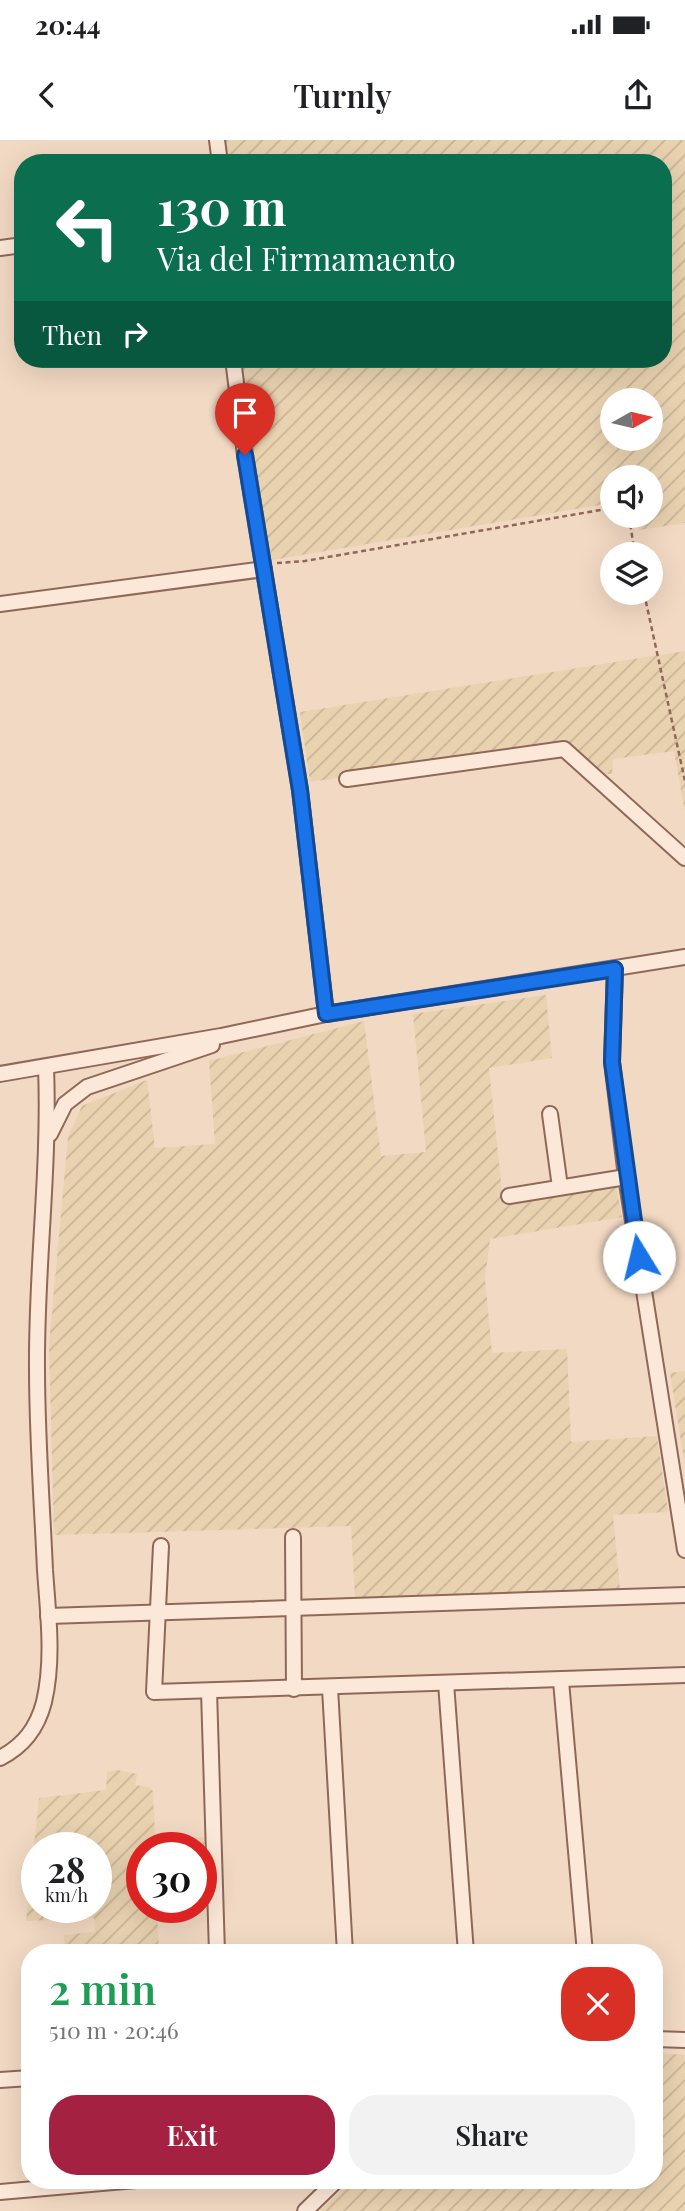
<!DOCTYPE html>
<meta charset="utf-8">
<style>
:root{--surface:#fff;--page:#f2f2f2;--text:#202124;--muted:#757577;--accent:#a42142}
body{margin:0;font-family:"Playfair Display",serif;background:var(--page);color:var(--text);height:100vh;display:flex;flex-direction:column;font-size:26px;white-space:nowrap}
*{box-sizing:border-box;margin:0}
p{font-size:23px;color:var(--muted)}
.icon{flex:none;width:38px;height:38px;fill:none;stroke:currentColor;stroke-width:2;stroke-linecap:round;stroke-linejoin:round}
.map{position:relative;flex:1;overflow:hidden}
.sheet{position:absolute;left:21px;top:1804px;width:642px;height:245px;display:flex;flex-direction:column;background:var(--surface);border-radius:28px;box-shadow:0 7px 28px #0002}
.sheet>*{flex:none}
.hud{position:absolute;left:14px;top:14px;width:658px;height:214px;border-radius:28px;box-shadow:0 7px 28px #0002;background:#0b6e4f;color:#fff;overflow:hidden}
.needle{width:46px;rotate:82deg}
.tools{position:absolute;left:600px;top:248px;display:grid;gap:14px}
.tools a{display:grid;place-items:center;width:63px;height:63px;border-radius:50%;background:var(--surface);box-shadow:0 7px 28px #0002;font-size:35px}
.speed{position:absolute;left:21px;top:1692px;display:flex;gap:14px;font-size:35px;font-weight:700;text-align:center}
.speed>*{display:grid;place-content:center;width:91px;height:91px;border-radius:50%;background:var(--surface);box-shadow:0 7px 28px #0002;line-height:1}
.speed small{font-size:18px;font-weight:400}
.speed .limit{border:10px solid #d22;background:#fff;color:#111}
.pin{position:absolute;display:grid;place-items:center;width:60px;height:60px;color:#fff;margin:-72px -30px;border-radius:50% 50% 50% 0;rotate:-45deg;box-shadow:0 0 7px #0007}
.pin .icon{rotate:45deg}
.me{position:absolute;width:77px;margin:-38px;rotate:351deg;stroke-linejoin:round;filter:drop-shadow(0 0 5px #0008)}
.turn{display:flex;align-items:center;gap:24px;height:147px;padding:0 28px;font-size:32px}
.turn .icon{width:91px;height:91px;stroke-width:2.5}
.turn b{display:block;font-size:49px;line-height:60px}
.then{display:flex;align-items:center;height:66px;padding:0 28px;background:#0003;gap:14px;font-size:26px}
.round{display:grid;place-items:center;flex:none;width:74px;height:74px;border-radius:28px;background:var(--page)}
.summary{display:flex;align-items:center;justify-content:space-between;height:119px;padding:0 28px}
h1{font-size:42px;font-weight:600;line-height:52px;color:#1e9e55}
.primary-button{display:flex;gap:14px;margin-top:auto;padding:14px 28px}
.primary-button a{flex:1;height:80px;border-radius:28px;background:var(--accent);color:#fff;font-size:28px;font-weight:600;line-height:80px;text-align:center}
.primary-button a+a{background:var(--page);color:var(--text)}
.status{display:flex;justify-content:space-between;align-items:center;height:49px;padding:0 35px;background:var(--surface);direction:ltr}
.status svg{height:19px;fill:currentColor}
header{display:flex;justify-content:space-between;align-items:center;height:91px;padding:0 28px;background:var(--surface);font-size:32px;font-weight:600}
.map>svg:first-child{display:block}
.farmland{fill:url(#farmland-furrows);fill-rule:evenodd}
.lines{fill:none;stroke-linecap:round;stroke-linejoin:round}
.street-casing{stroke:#8f6858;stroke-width:18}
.path{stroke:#8f6858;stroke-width:2.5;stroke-dasharray:5 3.5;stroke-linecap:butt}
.street{stroke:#fce8d8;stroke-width:14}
.route-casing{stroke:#114b97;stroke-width:18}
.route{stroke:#1a73e8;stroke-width:12}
</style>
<div class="status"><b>20:44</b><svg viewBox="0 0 49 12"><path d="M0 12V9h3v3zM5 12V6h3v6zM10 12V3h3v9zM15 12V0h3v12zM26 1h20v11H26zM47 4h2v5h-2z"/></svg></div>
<header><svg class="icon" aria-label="back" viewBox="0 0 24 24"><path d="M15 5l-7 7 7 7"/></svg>Turnly<svg class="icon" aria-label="share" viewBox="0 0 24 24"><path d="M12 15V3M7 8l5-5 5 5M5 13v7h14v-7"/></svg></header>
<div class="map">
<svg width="685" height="2071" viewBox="0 0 685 2071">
<defs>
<pattern id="farmland-furrows" width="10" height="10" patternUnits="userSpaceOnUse" patternTransform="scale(1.75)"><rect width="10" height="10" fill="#e9d2b0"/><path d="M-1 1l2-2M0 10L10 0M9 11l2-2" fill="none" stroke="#c9b497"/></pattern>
</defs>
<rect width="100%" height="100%" fill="#f2d9c3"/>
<!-- farmland -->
<g class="farmland">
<path d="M 225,0 L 685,0 L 685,383 L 639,390 L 636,376 L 651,376 L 651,338 L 612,338 L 612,363 L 272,420 L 254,320 L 242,219 L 663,219 L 663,23 L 227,23 ZM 612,261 L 651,261 L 651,299 L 612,299 Z"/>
<polygon points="685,511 685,672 674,611 613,619 612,634 601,634 561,606 310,642 300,572"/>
<polygon points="546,855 552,918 489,928 503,1061 616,1045 622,1077 490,1099 485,1138 492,1213 567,1209 571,1302 657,1296 668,1372 613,1375 620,1449 355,1458 351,1386 54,1395 49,1205 68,997 82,966 147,940 155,1008 215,1004 209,921 364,881 381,1016 426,1012 413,874"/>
<polygon points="685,1231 685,1326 670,1233"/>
<path d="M 117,1630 L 137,1634 L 135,1645 L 149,1647 L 153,1651 L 155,1699 L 204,1697 L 205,1737 L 201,1737 L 201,1708 L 142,1708 L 142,1768 L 157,1768 L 159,1813 L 65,1813 L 64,1795 L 95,1792 L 94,1778 L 26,1781 L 39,1658 L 106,1650 L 107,1632 ZM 96,1708 L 96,1768 L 37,1768 L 37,1708 Z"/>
<polygon points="655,1913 685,1915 685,2071 319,2071 353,2041 654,2040"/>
</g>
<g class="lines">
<defs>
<g id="street">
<polyline points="217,0 220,23"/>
<polyline points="0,108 23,105"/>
<polyline points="233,219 245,315 300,650 326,874"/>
<polyline points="0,464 264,429"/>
<polyline points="347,639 564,609 685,718"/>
<polyline points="615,829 612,922 626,1037 685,1410"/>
<polyline points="0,934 221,896 326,874 685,817"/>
<polyline points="550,974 560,1047"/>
<polyline points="50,994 65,964 87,947 212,905"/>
<polyline points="509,1056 626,1037"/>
<polyline points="293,1397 294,1549"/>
<polyline points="161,1406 154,1552 685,1535"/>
<polyline points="48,1476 685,1455"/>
<polyline points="561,1541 585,1813"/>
<polyline points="446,1543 466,1813"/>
<polyline points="330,1548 345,1813"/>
<polyline points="209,1551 217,1813"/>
<path d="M 0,1618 C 23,1606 37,1589 44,1562 C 54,1519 48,1474 45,1430 C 42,1363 37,1296 37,1229 C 36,1128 50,1028 46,927"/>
<polyline points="654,1899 685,1900"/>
<polyline points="0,1940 30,1938"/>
<polyline points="0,2052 136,2040"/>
<polyline points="305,2071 337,2040"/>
</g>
</defs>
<!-- street casing -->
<use href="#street" class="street-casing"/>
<!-- path -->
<g class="path">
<polyline points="629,376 635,415"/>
<polyline points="277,423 305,421 612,368"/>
<polyline points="644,453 685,641"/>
</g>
<!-- street -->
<use href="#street" class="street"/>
</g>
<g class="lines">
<defs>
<polyline id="route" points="245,315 300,650 326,874 615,829 612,922 639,1117"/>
</defs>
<!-- route casing -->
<use href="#route" class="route-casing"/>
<!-- route -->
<use href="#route" class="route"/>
</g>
</svg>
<div class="tools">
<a><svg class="needle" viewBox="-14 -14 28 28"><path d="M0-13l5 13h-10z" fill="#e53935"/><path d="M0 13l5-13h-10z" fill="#757577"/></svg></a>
<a><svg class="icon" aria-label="sound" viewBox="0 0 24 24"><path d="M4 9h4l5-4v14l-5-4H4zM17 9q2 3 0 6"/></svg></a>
<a><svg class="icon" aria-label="layers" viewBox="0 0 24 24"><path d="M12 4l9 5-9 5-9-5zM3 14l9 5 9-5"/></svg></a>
</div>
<div class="speed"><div>28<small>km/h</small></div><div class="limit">30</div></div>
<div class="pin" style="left:245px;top:315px;background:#d93025"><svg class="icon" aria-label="arrive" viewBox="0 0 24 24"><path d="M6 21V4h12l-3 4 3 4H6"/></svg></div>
<svg class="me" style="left:639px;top:1117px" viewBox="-20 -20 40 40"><circle r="19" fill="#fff"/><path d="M0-13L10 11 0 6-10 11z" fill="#1a73e8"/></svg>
<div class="hud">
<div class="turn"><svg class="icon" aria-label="left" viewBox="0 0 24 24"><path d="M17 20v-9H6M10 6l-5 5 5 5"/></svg><div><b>130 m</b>Via del Firmamaento</div></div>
<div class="then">Then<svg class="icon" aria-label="right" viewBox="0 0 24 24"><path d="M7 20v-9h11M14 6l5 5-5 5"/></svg></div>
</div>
<section class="sheet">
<div class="summary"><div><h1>2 min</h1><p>510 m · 20:46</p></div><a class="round" style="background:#d93025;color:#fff"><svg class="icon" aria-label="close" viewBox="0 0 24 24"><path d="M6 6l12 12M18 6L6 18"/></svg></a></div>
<div class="primary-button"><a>Exit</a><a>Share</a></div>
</section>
</div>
